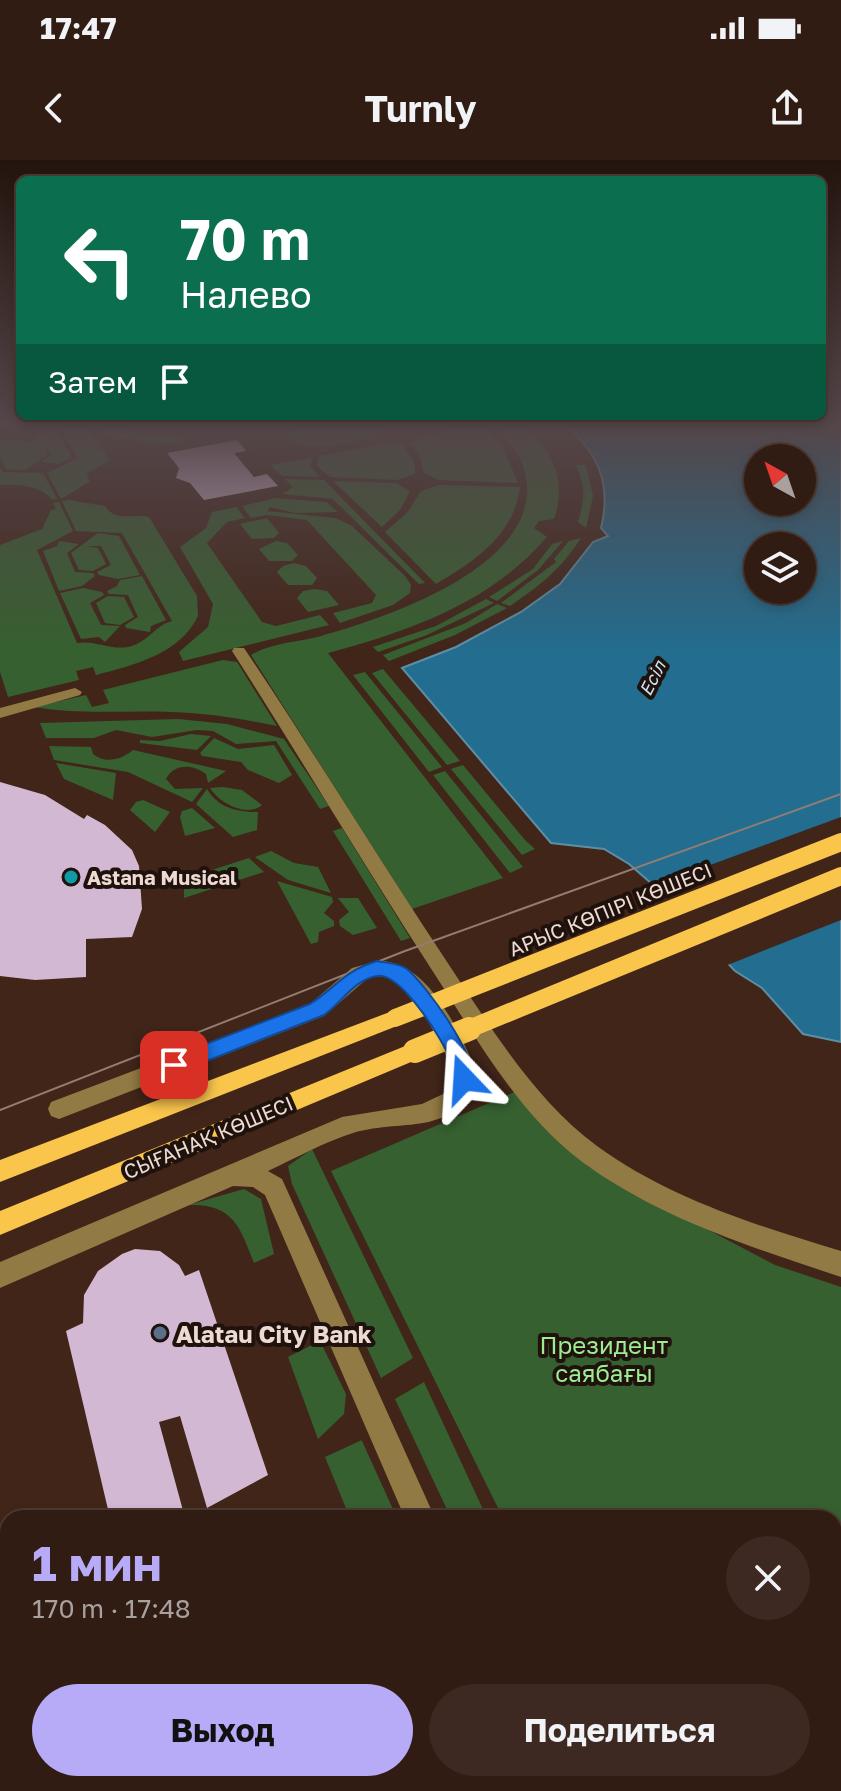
<!DOCTYPE html>
<html lang="ru">
<meta charset="utf-8">
<style>
:root{--surface:#311c13;--page:#3d2921;--text:#f1f3f6;--muted:#a8a1a0;--line:#4c3a33;--accent:#b7abf8}
body{margin:0;font-family:"Golos Text",sans-serif;background:var(--page);color:var(--text);height:100vh;display:flex;flex-direction:column;font-size:30px;white-space:nowrap}
*{box-sizing:border-box;margin:0}
p{font-size:26px;color:var(--muted)}
.icon{flex:none;width:44px;height:44px;fill:none;stroke:currentColor;stroke-width:2;stroke-linecap:round;stroke-linejoin:round}
.map{position:relative;flex:1;overflow:hidden}
.panel{position:absolute;left:0px;top:1350px;width:842px;height:282px;display:flex;flex-direction:column;background:var(--surface);border-radius:24px 24px 0 0;box-shadow:0 4px 12px #0003,0 0 0 2px var(--line)}
.panel>*{flex:none}
.hud{position:absolute;left:16px;top:16px;width:810px;height:244px;border-radius:12px;box-shadow:0 4px 12px #0003,0 0 0 2px var(--line);background:#0b6e4f;color:#fff;overflow:hidden}
.needle{width:52px;rotate:320deg}
.tools{position:absolute;left:744px;top:284px;display:grid;gap:16px}
.tools a{display:grid;place-items:center;width:72px;height:72px;border-radius:50%;background:var(--surface);box-shadow:0 4px 12px #0003,0 0 0 2px var(--line);font-size:40px}
.pin{position:absolute;display:grid;place-items:center;width:68px;height:68px;color:#fff;margin:-34px;border-radius:16px;box-shadow:0 4px 12px #0006}
.me{position:absolute;width:88px;margin:-44px;rotate:340deg;stroke-linejoin:round;filter:drop-shadow(0 0 6px #0008)}
.turn{display:flex;align-items:center;gap:28px;height:168px;padding:0 32px;font-size:36px}
.turn .icon{width:104px;height:104px;stroke-width:2.5}
.turn b{display:block;font-size:56px;line-height:68px}
.then{display:flex;align-items:center;height:76px;padding:0 32px;background:#0003;gap:16px;font-size:30px}
.round{display:grid;place-items:center;flex:none;width:84px;height:84px;border-radius:42px;background:var(--page)}
.summary{display:flex;align-items:center;justify-content:space-between;height:136px;padding:0 32px}
h1{font-size:48px;font-weight:700;line-height:60px;color:var(--accent)}
.primary-button{display:flex;gap:16px;margin-top:auto;padding:16px 32px}
.primary-button a{flex:1;height:92px;border-radius:48px;background:var(--accent);color:#111;font-size:32px;font-weight:700;line-height:92px;text-align:center}
.primary-button a+a{background:var(--page);color:var(--text)}
.status{display:flex;justify-content:space-between;align-items:center;height:56px;padding:0 40px;background:var(--surface);direction:ltr}
.status svg{height:22px;fill:currentColor}
header{display:flex;justify-content:space-between;align-items:center;height:104px;padding:0 32px;background:var(--surface);font-size:36px;font-weight:700}
.map>svg:first-child{display:block}
.green{fill:#366030}
.water{fill:#226d90;stroke:#5f8ea4;stroke-width:2;fill-rule:evenodd}
.pier{fill:#412519}
.building{fill:#d2b8d3}
.lines{fill:none;stroke-linecap:round;stroke-linejoin:round}
.minor{fill:#927a44;fill-rule:evenodd}
.major{fill:#f9c54b;fill-rule:evenodd}
.tram{stroke:#937c72;stroke-width:2}
.major-bridge-far1{stroke:#f9c54b;stroke-width:18}
.major-bridge{stroke:#f9c54b;stroke-width:24}
.route{fill:#1a73e8;stroke:#114b97;stroke-width:2}
.culture-dot{fill:#0f9aa8;stroke:#1f120d;stroke-width:3}
.service-dot{fill:#5c6f8a;stroke:#1f120d;stroke-width:3}
.labels{text-anchor:middle;dominant-baseline:central;stroke-width:8;stroke-linejoin:round;paint-order:stroke}
.far-water-label{font-size:18px;font-style:italic;fill:#cee3f0;stroke:#1f120d}
.poi-label{font-size:20px;font-weight:bold;fill:#eddad2;stroke:#1f120d;text-anchor:start}
.street-label{font-size:20px;fill:#eddad2;stroke:#1f120d}
.near-poi-label{font-size:24px;font-weight:bold;fill:#eddad2;stroke:#1f120d;text-anchor:start}
.near-park-label{font-size:24px;fill:#9dec92;stroke:#1f120d}
</style>
<div class="status"><b>17:47</b><svg viewBox="0 0 49 12"><path d="M0 12V9h3v3zM5 12V6h3v6zM10 12V3h3v9zM15 12V0h3v12zM26 1h20v11H26zM47 4h2v5h-2z"/></svg></div>
<header><svg class="icon" aria-label="back" viewBox="0 0 24 24"><path d="M15 5l-7 7 7 7"/></svg>Turnly<svg class="icon" aria-label="share" viewBox="0 0 24 24"><path d="M12 15V3M7 8l5-5 5 5M5 13v7h14v-7"/></svg></header>
<div class="map">
<svg width="841" height="1631" viewBox="0 0 841 1631">
<rect width="100%" height="100%" fill="#412519"/>
<!-- green -->
<g class="green">
<polygon points="56,263 85,263 110,300 86,314 90,321 61,339 47,313 78,298"/>
<path d="M 94,263 L 121,263 L 127,271 L 158,276 L 175,273 L 182,282 C 158,286 128,278 103,275 Z"/>
<path d="M 305,263 L 371,263 L 384,269 L 377,276 C 346,282 309,298 285,274 Z"/>
<path d="M 489,263 L 524,266 C 554,291 567,322 554,359 L 539,361 L 534,368 L 547,377 C 490,443 409,471 328,493 L 503,718 L 412,749 L 251,495 C 270,483 299,482 321,476 C 384,458 521,413 527,334 C 529,305 512,279 489,263 Z"/>
<polygon points="483,264 503,287 518,323 439,320 424,313 419,295 410,283 421,276"/>
<polygon points="56,271 72,297 59,304 41,302 51,295 41,283 48,295 25,310 6,309 0,296 0,280 11,278 28,283 38,274"/>
<polygon points="386,283 403,284 415,304 415,314 398,320 330,317 317,306 319,296"/>
<polygon points="313,297 310,306 320,317 282,316 270,305"/>
<path d="M 576,305 L 586,305 L 593,336 L 586,368 L 578,362 C 585,338 586,328 576,305 Z"/>
<path d="M 0,307 L 3,312 L 43,313 L 57,339 L 52,340 C 43,326 17,324 0,325 Z"/>
<polygon points="285,319 324,320 425,423 419,424 333,339 282,334 293,327"/>
<polygon points="333,321 396,323 410,331 400,350 382,367"/>
<path d="M 439,325 L 520,327 C 515,374 474,402 436,424 L 385,372 L 407,353 L 421,331 Z"/>
<polygon points="276,338 326,342 338,352 295,353 270,347 267,351 335,358 351,365 405,416 411,425 410,433 393,445 340,463 333,453 372,443 376,435 307,360 267,355 251,358 242,346"/>
<path d="M 69,340 L 105,346 C 116,363 131,353 149,357 L 197,436 L 198,456 C 180,494 134,505 96,515 L 93,507 L 76,511 L 79,520 L 8,537 L 0,512 L 0,385 L 42,369 L 51,350 L 56,349 L 53,343 L 59,342 L 73,371 L 37,390 L 77,483 C 96,480 109,490 128,487 C 149,482 154,466 172,461 L 122,373 L 76,371 L 62,341 Z"/>
<polygon points="236,347 245,358 227,362 207,383 262,462 276,466 320,455 329,465 183,501 179,492 208,467 213,444 180,387 206,368 212,352"/>
<polygon points="267,358 279,373 274,378 252,379 240,364"/>
<polygon points="98,373 119,376 140,415 118,419 99,415 97,412 111,405 101,386 86,386 98,388 106,404 93,411 79,410 71,393"/>
<path d="M 581,378 C 560,410 542,424 510,446 L 501,443 L 556,402 L 554,399 L 569,381 Z"/>
<polygon points="59,381 79,384 67,393 75,412 93,413 95,416 82,426 59,431 43,391 57,386"/>
<polygon points="276,381 287,383 298,395 292,401 269,401 259,389"/>
<polygon points="563,381 538,410 497,441 489,437 533,409 552,384"/>
<polygon points="294,403 306,406 317,418 312,425 288,425 277,412 283,406"/>
<polygon points="142,416 166,460 151,466 150,472 126,468 125,465 138,457 128,435 109,434 107,431 117,426 120,420"/>
<polygon points="83,428 102,432 104,435 90,443 101,465 120,466 105,482 99,477 81,479 60,433"/>
<polygon points="315,429 327,431 339,445 308,452 297,438 303,431"/>
<polygon points="108,436 124,437 134,457 120,465 105,463 96,443"/>
<polygon points="486,439 494,443 427,475 378,492 373,487 436,466"/>
<polygon points="497,444 507,448 455,475 389,501 383,495 466,463"/>
<path d="M 223,500 L 237,502 L 277,566 C 242,559 208,553 172,552 C 125,550 81,555 34,547 L 86,535 L 92,547 L 109,543 L 103,530 Z"/>
<polygon points="383,509 460,601 447,605 372,513"/>
<polygon points="365,512 442,607 429,612 353,515"/>
<polygon points="178,559 227,564 284,579 329,646 320,649 276,581 236,584 213,571 197,570 152,577 116,570 94,578 46,578 40,563"/>
<polygon points="191,574 211,576 197,590 140,583 140,580 160,581"/>
<polygon points="214,578 238,589 274,585 292,615 279,623 248,610 241,602 202,596 200,593"/>
<path d="M 49,586 L 91,587 L 93,594 C 105,604 121,600 133,590 L 226,611 L 208,623 L 206,614 C 193,604 174,603 166,619 L 175,629 L 203,628 L 192,642 L 128,612 L 54,600 Z"/>
<polygon points="56,603 116,613 113,640 64,619"/>
<polygon points="463,605 525,680 535,689 522,695 451,609"/>
<polygon points="445,611 523,707 510,713 433,615"/>
<path d="M 223,627 L 242,630 L 262,645 C 247,658 219,643 210,628 Z"/>
<path d="M 207,629 C 218,648 237,652 258,652 L 257,670 L 233,677 L 196,644 Z"/>
<polygon points="143,640 170,652 155,672 130,650 136,642"/>
<polygon points="192,648 215,668 185,676 180,657 182,651"/>
<polygon points="342,668 410,778 401,781 333,671"/>
<polygon points="271,691 294,703 318,707 331,733 288,720 255,697"/>
<polygon points="249,698 264,712 184,738 184,727 193,716"/>
<polygon points="277,721 332,737 333,742 324,753 334,761 334,766 319,772 318,782 311,784"/>
<polygon points="338,738 358,738 377,768 353,775 340,766 339,760 349,752"/>
<polygon points="517,931 589,1007 775,1105 841,1127 841,1631 638,1631 634,1624 834,1624 834,1358 503,1358 331,1011"/>
<polygon points="312,989 413,1198 381,1218 292,1024 288,1006"/>
<path d="M 244,1029 L 261,1039 L 274,1094 L 254,1103 C 240,1067 233,1043 188,1045 Z"/>
<polygon points="320,1181 346,1234 344,1254 318,1279 288,1197"/>
<polygon points="424,1222 487,1358 451,1358 395,1239"/>
<polygon points="362,1280 362,1281 397,1358 350,1358 325,1297"/>
</g>
<!-- water -->
<path class="water" d="M 562,263 L 834,263 L 841,266 L 841,882 L 803,874 L 762,828 L 735,811 L 659,730 L 629,704 L 604,689 L 551,683 L 402,508 L 456,487 L 521,452 L 560,424 L 593,382 L 608,376 L 601,368 C 612,324 598,291 562,263 ZM 758,298 L 802,298 L 802,342 L 758,342 ZM 758,386 L 802,386 L 802,430 L 758,430 Z"/>
<!-- pier -->
<polygon class="pier" points="841,657 841,760 725,806 650,727"/>
<!-- building -->
<g class="building">
<polygon points="237,280 246,291 234,293 254,317 267,314 278,326 204,340 190,323 176,318 179,308 167,293"/>
<polygon points="0,622 45,635 84,659 87,655 105,665 132,690 139,706 142,749 132,777 86,779 86,817 35,820 0,816"/>
<polygon points="135,1089 160,1091 179,1105 185,1116 199,1110 268,1315 207,1348 180,1256 159,1262 185,1358 110,1358 66,1171 83,1163 84,1135 98,1111 122,1094"/>
</g>
<g class="lines">
<!-- minor -->
<g class="minor">
<path d="M 234,488 L 244,488 C 316,595 383,706 455,814 C 496,875 537,942 597,986 C 670,1039 756,1065 841,1091 L 841,1117 C 751,1087 658,1058 581,1001 C 520,955 480,884 439,821 C 368,712 302,600 232,491 Z"/>
<polygon points="75,528 82,532 80,535 0,558 0,548"/>
<path d="M 378,801 C 427,800 458,869 475,908 C 461,981 406,957 353,973 C 324,982 296,998 268,1011 L 282,1019 L 435,1358 L 405,1358 L 265,1035 L 253,1027 L 233,1026 L 0,1128 L 0,1102 L 342,957 L 422,944 L 443,934 L 450,925 L 453,908 L 428,861 L 398,823 L 387,816 L 369,817 L 324,856 L 59,959 L 51,956 L 48,949 L 51,942 L 310,844 L 352,808 Z"/>
<polygon points="519,1624 555,1624 558,1631 522,1631"/>
</g>
<!-- major -->
<g class="major">
<polygon points="395,850 402,852 405,858 402,864 0,1022 0,1000"/>
<polygon points="415,882 423,885 426,891 423,897 0,1075 0,1051"/>
</g>
<!-- tram -->
<polyline class="tram" points="0,950 405,791 841,634"/>
<!-- major-bridge-far1 -->
<g class="major-bridge-far1">
<polyline points="395,858 841,682"/>
<polyline points="464,871 841,716"/>
</g>
<!-- major-bridge -->
<polyline class="major-bridge" points="415,891 469,869"/>
</g>
<!-- sky -->
<linearGradient id="sky" x2="0" y2="1"><stop stop-color="#24140e"/><stop offset="0.54" stop-color="#544649"/><stop offset="1" stop-color="#544649" stop-opacity="0"/></linearGradient>
<rect width="841" height="491" fill="url(#sky)"/>
<!-- route -->
<path class="route" d="M 377,801 C 386,803 399,803 407,809 C 426,825 482,901 471,925 L 457,925 C 453,917 454,909 451,901 C 443,880 401,812 377,816 C 355,819 341,843 324,855 L 181,911 L 167,911 L 164,905 L 167,899 L 310,844 C 338,826 342,812 377,801 Z"/>
<!-- markers -->
<circle class="culture-dot" cx="71" cy="717" r="8"/>
<circle class="service-dot" cx="160" cy="1173" r="8"/>
<g class="labels">
<!-- far-water labels -->
<g class="far-water-label">
<text transform="translate(652 518) rotate(-63)">Есіл</text>
</g>
<!-- poi labels -->
<g class="poi-label">
<text x="87" y="717">Astana Musical</text>
</g>
<!-- street labels -->
<g class="street-label">
<text transform="translate(610 749) rotate(-22)">АРЫС КӨПІРІ КӨШЕСІ</text>
<text transform="translate(208 977) rotate(-23)">СЫҒАНАҚ КӨШЕСІ</text>
</g>
<!-- near-poi labels -->
<g class="near-poi-label">
<text x="176" y="1173">Alatau City Bank</text>
</g>
<!-- near-park labels -->
<g class="near-park-label">
<text x="604" y="1184">Президент<tspan x="604" dy="28">саябағы</tspan></text>
</g>
</g>
</svg>
<div class="tools">
<a><svg class="needle" viewBox="-14 -14 28 28"><path d="M0-13l5 13h-10z" fill="#e53935"/><path d="M0 13l5-13h-10z" fill="#a8a1a0"/></svg></a>
<a><svg class="icon" aria-label="layers" viewBox="0 0 24 24"><path d="M12 4l9 5-9 5-9-5zM3 14l9 5 9-5"/></svg></a>
</div>
<div class="pin" style="left:174px;top:905px;background:#d93025"><svg class="icon" aria-label="arrive" viewBox="0 0 24 24"><path d="M6 21V4h12l-3 4 3 4H6"/></svg></div>
<svg class="me" style="left:464px;top:919px" viewBox="-20 -20 40 40"><path d="M0-17L14 15 0 8-14 15z" fill="#1a73e8" stroke="#fff" stroke-width="4"/></svg>
<div class="hud">
<div class="turn"><svg class="icon" aria-label="left" viewBox="0 0 24 24"><path d="M17 20v-9H6M10 6l-5 5 5 5"/></svg><div><b>70 m</b>Налево</div></div>
<div class="then">Затем<svg class="icon" aria-label="arrive" viewBox="0 0 24 24"><path d="M6 21V4h12l-3 4 3 4H6"/></svg></div>
</div>
<section class="panel">
<div class="summary"><div><h1>1 мин</h1><p>170 m · 17:48</p></div><a class="round"><svg class="icon" aria-label="close" viewBox="0 0 24 24"><path d="M6 6l12 12M18 6L6 18"/></svg></a></div>
<div class="primary-button"><a>Выход</a><a>Поделиться</a></div>
</section>
</div>
